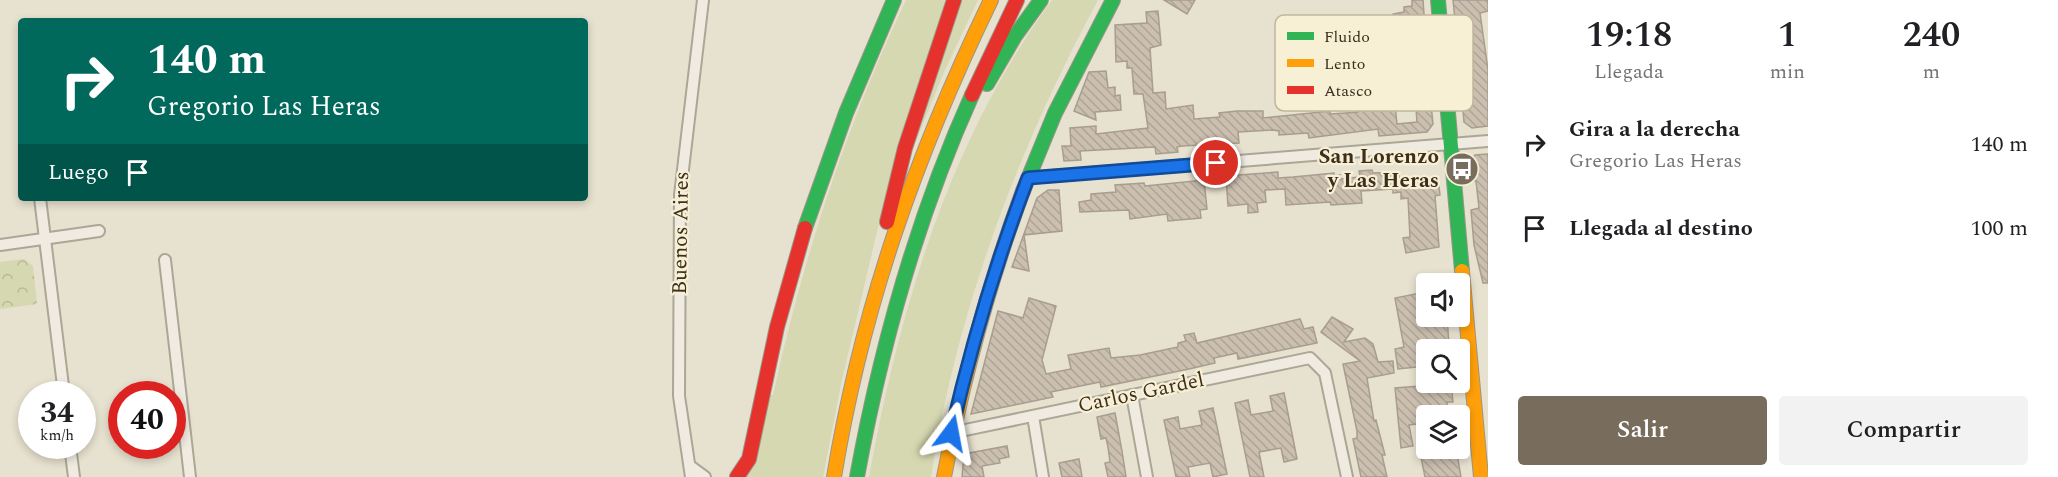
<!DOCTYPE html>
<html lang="es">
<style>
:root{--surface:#fff;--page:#f2f2f2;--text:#202124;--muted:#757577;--accent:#786d5c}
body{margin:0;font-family:Spectral,serif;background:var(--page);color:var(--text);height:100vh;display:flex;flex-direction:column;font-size:22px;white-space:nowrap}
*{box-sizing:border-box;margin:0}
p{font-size:20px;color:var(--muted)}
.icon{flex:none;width:33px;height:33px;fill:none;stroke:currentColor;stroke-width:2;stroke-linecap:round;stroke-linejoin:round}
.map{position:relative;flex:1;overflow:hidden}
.details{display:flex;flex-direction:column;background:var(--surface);width:570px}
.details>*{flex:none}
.hud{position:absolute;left:18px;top:18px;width:570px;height:183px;border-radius:6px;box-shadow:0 3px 9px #0003;background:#00695c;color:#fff;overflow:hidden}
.tools{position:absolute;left:1416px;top:273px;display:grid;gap:12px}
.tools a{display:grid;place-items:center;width:54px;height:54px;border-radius:6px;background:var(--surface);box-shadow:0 3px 9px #0003;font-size:30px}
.speed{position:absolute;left:18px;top:381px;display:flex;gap:12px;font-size:30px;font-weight:700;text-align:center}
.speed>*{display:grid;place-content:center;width:78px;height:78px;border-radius:50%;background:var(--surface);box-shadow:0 3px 9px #0003;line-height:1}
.speed small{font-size:15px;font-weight:400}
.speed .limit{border:9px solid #d22;background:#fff;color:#111}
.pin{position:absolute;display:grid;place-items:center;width:51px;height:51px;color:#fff;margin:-26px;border:3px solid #fff;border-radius:50%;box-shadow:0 2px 6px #0007}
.me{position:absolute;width:66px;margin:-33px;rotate:13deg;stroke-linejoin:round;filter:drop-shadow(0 0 4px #0008)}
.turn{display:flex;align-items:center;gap:21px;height:126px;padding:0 30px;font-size:27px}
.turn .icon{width:78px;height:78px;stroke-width:2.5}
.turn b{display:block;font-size:42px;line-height:51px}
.then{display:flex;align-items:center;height:57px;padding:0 30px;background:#0003;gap:12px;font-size:22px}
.eta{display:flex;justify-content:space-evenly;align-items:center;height:102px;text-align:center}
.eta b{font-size:36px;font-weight:600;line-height:42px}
.button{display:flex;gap:12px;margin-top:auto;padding:12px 30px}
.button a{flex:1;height:69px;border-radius:6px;background:var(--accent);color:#fff;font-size:24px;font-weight:600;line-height:69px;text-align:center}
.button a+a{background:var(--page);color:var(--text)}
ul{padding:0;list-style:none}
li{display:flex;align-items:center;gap:18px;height:84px;padding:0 30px}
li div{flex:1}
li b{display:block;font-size:22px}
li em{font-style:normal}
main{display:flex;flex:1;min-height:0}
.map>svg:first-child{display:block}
.green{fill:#d5d8b0}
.park{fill:url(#park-crowns)}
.building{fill:url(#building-back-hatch);stroke:#a89d8e;stroke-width:1.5;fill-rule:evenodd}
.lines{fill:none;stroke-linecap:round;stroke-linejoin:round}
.street-casing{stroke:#aca697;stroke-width:14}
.fast-casing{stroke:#9c9588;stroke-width:16}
.slow-casing{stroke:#9c9588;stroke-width:16}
.jam-casing{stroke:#9c9588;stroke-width:16}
.street{stroke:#efebe1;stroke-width:10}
.fast{stroke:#30b455;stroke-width:14}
.slow{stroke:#ff9f0a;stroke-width:14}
.jam{stroke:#e5322d;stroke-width:14}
.route-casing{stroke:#114b97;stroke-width:15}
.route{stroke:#1a73e8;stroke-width:10}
.labels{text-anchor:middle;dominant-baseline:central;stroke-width:4.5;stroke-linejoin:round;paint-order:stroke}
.poi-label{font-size:21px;font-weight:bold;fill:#3c2f1e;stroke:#f8f0d5;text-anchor:end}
.street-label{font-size:21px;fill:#3c2f1e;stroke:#f8f0d5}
.key{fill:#f8f0d5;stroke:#c0b69e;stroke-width:1.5}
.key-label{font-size:16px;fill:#3c2f1e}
</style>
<main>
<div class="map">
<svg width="1488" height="477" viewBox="0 0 1488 477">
<defs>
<pattern id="park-crowns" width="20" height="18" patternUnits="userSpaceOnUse" patternTransform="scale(1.5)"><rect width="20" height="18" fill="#d5d8b0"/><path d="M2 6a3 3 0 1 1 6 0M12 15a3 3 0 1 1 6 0" fill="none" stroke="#b8ba97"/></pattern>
<pattern id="building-back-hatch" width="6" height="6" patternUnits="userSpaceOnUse" patternTransform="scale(1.5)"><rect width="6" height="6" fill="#cbbfaf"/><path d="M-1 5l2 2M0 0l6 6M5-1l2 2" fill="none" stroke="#afa496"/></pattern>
</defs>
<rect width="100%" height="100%" fill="#e7e1cf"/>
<!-- green -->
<g class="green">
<path d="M 906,0 L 947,0 L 889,181 L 841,384 L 823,477 L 746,477 L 757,460 L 769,395 L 773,395 C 803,258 846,126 906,0 Z"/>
<polygon points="959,0 978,0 944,72 911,153"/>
<path d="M 1052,0 L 1098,0 C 1018,149 957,309 931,477 L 869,477 C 900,307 949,141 1052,0 Z"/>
</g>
<!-- park -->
<polygon class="park" points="24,259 33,266 37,304 0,309 0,262"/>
<!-- building -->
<g class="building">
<polygon points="1164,0 1195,0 1187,14"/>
<path d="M 1412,0 L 1423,0 L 1425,29 L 1419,29 L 1421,64 L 1426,95 L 1430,94 L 1433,124 L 1427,132 L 1379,136 L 1378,129 L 1309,138 L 1308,133 L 1279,135 L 1279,131 L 1273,130 L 1238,132 L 1239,143 L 1182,146 L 1177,147 L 1178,152 L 1156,154 L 1155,147 L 1080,151 L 1081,160 L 1064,161 L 1062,146 L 1071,146 L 1070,128 L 1096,126 L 1096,134 L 1148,128 L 1143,94 L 1134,94 L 1132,68 L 1127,68 L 1127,61 L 1116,62 L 1115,25 L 1147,23 L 1146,12 L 1158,11 L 1161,45 L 1150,48 L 1153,93 L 1165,92 L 1166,109 L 1193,105 L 1194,119 L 1220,117 L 1219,113 L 1237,111 L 1263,111 L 1263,118 L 1330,111 L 1330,114 L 1346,113 L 1358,112 L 1357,107 L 1376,105 L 1375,81 L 1382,79 L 1379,61 L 1390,60 L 1388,40 L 1392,40 L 1389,21 L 1394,21 L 1393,14 L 1404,12 L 1404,7 L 1412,6 ZM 1411,104 L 1416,109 L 1417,122 L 1397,124 L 1395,105 Z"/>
<polygon points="1453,0 1488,0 1488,11 1480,13 1488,70 1488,126 1472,128 1464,122 1459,62 1467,61 1465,38 1457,39"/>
<polygon points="1106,71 1108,88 1115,87 1115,96 1120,95 1121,110 1095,112 1096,120 1074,111 1089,72"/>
<polygon points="1488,154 1488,283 1483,283 1474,245 1471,210 1479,208 1476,181 1469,181 1467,165 1475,155"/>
<polygon points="1372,170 1373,173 1399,172 1399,179 1424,176 1424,180 1438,179 1440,195 1435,196 1439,247 1406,253 1403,238 1410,237 1408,198 1401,199 1401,192 1393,193 1393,189 1361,191 1362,203 1331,205 1330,202 1286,205 1285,189 1265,190 1266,202 1257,203 1258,212 1248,213 1248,204 1228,206 1226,176 1278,172 1278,178 1293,177 1334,173 1334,176 1340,175 1340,179 1360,177 1359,171"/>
<polygon points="1204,180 1207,209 1200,210 1201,218 1168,221 1167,214 1130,219 1129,210 1080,212 1079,202 1091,200 1091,194 1116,192 1115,185 1144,183 1145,186"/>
<polygon points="1048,190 1059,190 1062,231 1024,235 1029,271 1012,267 1037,198"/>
<polygon points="1426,292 1426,316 1447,316 1449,345 1441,347 1442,350 1426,350 1426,366 1398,369 1395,349 1404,347 1395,298"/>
<polygon points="1029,298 1056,306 1042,360 1046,374 1071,369 1068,355 1109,348 1111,358 1140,355 1178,347 1178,343 1186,341 1184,335 1194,333 1197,343 1300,319 1304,329 1313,327 1317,343 1238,359 1237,353 1214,358 1215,363 1189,369 1101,387 1100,382 1051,392 1053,397 971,414 998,311 1023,318"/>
<polygon points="1332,317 1353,329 1344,342 1365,338 1373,344 1378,362 1393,361 1394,373 1367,378 1374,421 1376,420 1385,455 1382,455 1387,477 1361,477 1353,439 1357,438 1357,431 1343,364 1360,361 1321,332"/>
<polygon points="1420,382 1451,382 1453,402 1447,402 1448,416 1426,416 1426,423 1409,425 1413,446 1401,448 1395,388 1420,386"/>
<polygon points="1284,393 1297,459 1284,462 1281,448 1259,452 1264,477 1250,477 1235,403 1248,400 1251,415 1273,411 1270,396"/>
<polygon points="1213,408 1227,474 1213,477 1210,463 1188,467 1190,477 1176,477 1164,420 1178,417 1180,429 1202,425 1199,411"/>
<polygon points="1115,413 1122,451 1126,477 1108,477 1105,463 1110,462 1108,447 1106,438 1101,439 1100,434 1097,417"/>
<polygon points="1007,446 1009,457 999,459 1000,463 982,466 984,477 962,477 964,454"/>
<polygon points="1419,448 1456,448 1461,477 1425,477"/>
<polygon points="1079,459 1082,477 1062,477 1059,463"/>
</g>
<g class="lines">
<defs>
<g id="street">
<polyline points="1028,178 1488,141"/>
<polyline points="40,198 64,394"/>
<polyline points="0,245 99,231"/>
<polyline points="165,260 190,477"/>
<polyline points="1132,395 1147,477"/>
<polyline points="1033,416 1043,477"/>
<polyline points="951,433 1310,358 1325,373 1347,477"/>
<polyline points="70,446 74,477"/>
<polyline points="690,466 705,477"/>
<polyline points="691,477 679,396 680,195 703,0"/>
</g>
<g id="fast">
<polyline points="1438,0 1462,271"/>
<polyline points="987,84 1015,36 1041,0"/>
<polyline points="1023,191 1055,113 1113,0"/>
<polyline points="805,228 846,113 894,0"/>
<path d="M 857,477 C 881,346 917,217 972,95"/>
</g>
<g id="slow">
<polyline points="1462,271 1481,477"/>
<path d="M 834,477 C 862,307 916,155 991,0"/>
<path d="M 944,477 C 963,379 988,285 1023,191"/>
</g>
<g id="jam">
<polyline points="972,95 1017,0"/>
<polyline points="887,222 905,148 954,0"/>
<polyline points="737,477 749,459 777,327 805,228"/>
</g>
</defs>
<!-- street casing -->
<use href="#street" class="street-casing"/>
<!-- fast casing -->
<use href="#fast" class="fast-casing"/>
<!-- slow casing -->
<use href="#slow" class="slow-casing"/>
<!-- jam casing -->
<use href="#jam" class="jam-casing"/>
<!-- street -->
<use href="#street" class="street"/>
<!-- fast -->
<use href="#fast" class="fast"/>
<!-- slow -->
<use href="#slow" class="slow"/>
<!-- jam -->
<use href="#jam" class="jam"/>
</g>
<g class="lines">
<defs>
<path id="route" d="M 951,433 C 971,346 996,262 1028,178 L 1216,163"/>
</defs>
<!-- route casing -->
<use href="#route" class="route-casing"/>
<!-- route -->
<use href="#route" class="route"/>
</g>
<!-- icons -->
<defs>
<symbol id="bus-disc" viewBox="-11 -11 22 22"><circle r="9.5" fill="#786d5c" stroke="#f8f0d5"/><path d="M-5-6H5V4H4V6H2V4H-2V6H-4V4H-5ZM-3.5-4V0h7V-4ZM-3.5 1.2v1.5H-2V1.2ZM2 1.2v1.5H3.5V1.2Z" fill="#fff"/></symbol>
</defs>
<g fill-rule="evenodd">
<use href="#bus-disc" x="1443" y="150" width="38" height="38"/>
</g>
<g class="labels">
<!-- poi labels -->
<g class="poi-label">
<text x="1439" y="157">San Lorenzo<tspan x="1439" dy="24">y Las Heras</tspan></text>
</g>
<!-- street labels -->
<g class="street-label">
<text transform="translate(681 233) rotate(-89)">Buenos Aires</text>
<text transform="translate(1141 393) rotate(-12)">Carlos Gardel</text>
</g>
</g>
<!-- legend -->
<rect x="1275" y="15" width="198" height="96" rx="9" class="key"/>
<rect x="1287" y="32" width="27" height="8" fill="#30b455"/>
<rect x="1287" y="59" width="27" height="8" fill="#ff9f0a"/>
<rect x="1287" y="86" width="27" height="8" fill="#e5322d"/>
<g class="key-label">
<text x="1324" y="42">Fluido</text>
<text x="1324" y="69">Lento</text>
<text x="1324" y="96">Atasco</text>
</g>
</svg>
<div class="tools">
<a><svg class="icon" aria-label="sound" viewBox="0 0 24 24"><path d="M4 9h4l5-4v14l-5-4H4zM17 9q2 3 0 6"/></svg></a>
<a><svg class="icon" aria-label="search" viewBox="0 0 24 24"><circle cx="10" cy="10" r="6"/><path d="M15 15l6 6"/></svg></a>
<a><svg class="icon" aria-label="layers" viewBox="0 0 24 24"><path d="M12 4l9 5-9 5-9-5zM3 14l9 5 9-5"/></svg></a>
</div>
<div class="speed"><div>34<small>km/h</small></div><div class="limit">40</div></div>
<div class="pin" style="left:1216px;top:163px;background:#d93025"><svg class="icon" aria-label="arrive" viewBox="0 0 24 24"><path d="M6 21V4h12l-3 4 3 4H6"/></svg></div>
<svg class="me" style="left:951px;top:433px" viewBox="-20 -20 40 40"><path d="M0-17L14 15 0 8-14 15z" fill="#1a73e8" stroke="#fff" stroke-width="4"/></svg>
<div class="hud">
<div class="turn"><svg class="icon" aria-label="right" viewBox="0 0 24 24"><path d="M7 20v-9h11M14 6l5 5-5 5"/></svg><div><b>140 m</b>Gregorio Las Heras</div></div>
<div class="then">Luego<svg class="icon" aria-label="arrive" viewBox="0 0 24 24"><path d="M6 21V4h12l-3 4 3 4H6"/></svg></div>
</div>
</div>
<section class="details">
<div class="eta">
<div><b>19:18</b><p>Llegada</p></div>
<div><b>1</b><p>min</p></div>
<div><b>240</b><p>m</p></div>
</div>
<ul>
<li><svg class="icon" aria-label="right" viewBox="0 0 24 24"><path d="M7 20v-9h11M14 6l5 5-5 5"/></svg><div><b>Gira a la derecha</b><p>Gregorio Las Heras</p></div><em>140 m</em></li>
<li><svg class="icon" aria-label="arrive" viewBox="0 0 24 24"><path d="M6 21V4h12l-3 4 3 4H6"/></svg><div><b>Llegada al destino</b></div><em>100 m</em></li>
</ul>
<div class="button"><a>Salir</a><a>Compartir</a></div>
</section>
</main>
